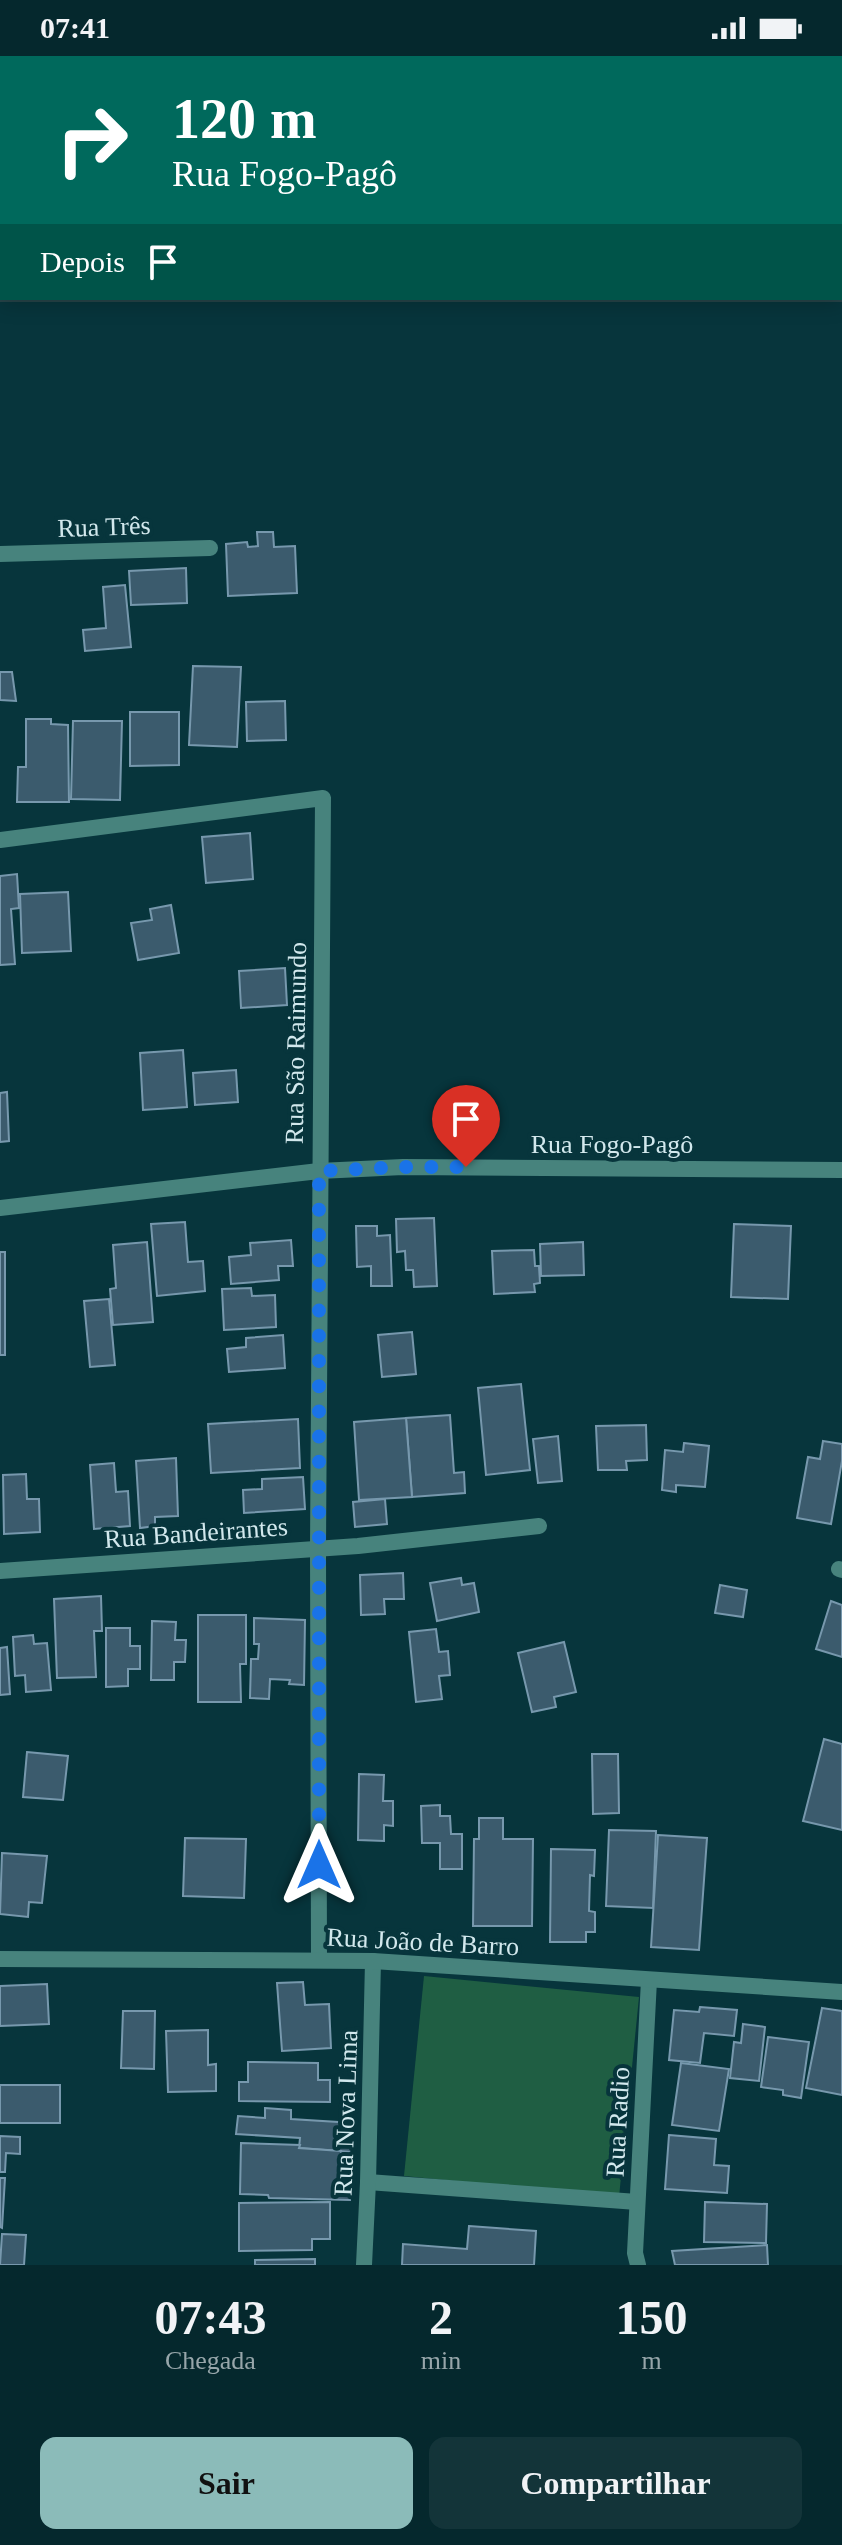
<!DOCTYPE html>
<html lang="pt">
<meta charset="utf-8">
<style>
:root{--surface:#05282d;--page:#133439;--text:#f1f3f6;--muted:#97a6aa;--line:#264449;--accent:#8bbbb9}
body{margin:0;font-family:Georgia,serif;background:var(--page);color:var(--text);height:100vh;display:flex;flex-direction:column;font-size:30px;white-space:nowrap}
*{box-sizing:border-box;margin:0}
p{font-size:26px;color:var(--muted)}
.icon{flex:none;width:44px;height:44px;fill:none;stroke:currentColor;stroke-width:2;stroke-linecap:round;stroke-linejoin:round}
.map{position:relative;height:2209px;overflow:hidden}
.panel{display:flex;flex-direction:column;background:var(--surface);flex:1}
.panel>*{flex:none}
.top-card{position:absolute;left:0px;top:0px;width:842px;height:244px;box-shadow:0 4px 20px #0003,0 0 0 2px var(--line);background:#00695c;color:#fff;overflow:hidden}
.pin{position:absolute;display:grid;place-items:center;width:68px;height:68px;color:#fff;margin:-82px -34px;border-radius:50% 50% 50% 0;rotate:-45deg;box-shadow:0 0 8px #0007}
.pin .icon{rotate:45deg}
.me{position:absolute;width:88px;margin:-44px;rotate:0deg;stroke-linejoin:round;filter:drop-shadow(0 0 6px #0008)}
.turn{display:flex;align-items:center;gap:28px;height:168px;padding:0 40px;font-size:36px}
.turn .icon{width:104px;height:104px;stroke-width:2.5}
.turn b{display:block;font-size:56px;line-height:68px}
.then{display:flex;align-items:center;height:76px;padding:0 40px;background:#0003;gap:16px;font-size:30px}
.eta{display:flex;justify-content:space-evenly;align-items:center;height:136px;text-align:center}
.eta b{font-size:48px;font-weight:600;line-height:56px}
.primary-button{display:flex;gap:16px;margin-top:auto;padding:16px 40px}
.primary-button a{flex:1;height:92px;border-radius:16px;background:var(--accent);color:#111;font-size:32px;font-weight:600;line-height:92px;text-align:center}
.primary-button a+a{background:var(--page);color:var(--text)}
.status{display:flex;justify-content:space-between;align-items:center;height:56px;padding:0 40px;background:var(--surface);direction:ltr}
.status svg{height:22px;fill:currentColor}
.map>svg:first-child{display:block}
.green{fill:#1f5e43}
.building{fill:#3b5b6d;stroke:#7798ad;stroke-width:2}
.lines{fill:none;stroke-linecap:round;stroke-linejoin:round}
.minor{stroke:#47837d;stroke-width:16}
.tertiary{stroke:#47837d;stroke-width:16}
.route{stroke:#1a73e8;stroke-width:14;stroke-dasharray:0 25.2}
.labels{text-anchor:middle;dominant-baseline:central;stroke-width:8;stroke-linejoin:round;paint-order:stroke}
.street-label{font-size:26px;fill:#d2e8ed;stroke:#07353c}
</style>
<div class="status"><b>07:41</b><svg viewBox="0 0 49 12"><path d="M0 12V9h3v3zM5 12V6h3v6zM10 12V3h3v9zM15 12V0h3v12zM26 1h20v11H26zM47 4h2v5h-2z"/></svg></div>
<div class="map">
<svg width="842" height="2209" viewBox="0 0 842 2209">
<rect width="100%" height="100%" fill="#07353c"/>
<!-- green -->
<polygon class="green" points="424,1920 639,1941 619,2141 404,2120"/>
<!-- building -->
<g class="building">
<polygon points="257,476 273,476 274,491 295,490 297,537 228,540 226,488 247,486 248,491 258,490"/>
<polygon points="186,512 187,547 131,549 129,515"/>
<polygon points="125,529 131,591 85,595 83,574 106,572 103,531"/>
<polygon points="193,610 241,611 237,691 189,689"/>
<polygon points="0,616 12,616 16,645 0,644"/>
<polygon points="285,645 286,684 247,685 246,646"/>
<polygon points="130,656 179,656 179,709 130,710"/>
<polygon points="26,663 51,663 51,668 68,669 69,746 17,746 18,711 26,711"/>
<polygon points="73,665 122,665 120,744 71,743"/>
<polygon points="250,777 253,823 206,827 202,781"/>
<polygon points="17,818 19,852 11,853 15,908 0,909 0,820"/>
<polygon points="68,836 71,895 22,897 20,838"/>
<polygon points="171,849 179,897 138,904 131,867 152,864 150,853"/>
<polygon points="285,912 287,949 241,952 239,915"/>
<polygon points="183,994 187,1051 143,1054 140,997"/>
<polygon points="236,1014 238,1046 195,1049 193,1017"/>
<polygon points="7,1036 9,1085 0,1086 0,1037"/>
<polygon points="434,1162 437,1230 414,1231 413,1214 406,1214 405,1195 397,1196 396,1163"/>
<polygon points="185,1166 188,1206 203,1205 205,1235 157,1240 151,1168"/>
<polygon points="734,1168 791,1170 788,1243 731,1241"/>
<polygon points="356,1170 377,1170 377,1180 390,1179 392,1230 371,1230 371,1210 357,1211"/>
<polygon points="291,1184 293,1210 278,1210 279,1224 231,1228 229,1201 251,1199 250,1187"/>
<polygon points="147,1186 153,1266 113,1269 110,1233 116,1232 113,1189"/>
<polygon points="583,1186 584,1219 541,1220 540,1188"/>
<polygon points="534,1194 535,1210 539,1210 540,1227 534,1228 535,1236 494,1238 492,1195"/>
<rect x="0" y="1196" width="5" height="103"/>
<polygon points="251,1232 252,1240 275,1239 276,1271 224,1274 222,1233"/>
<polygon points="109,1243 115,1309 90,1311 84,1245"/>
<polygon points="412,1276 416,1318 382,1321 378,1279"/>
<polygon points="283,1279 285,1312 229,1316 227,1293 246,1291 246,1282"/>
<polygon points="521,1328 530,1414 486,1419 478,1332"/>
<polygon points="450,1359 454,1417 464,1416 465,1437 412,1441 406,1362"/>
<polygon points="406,1362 412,1441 359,1444 354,1366"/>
<polygon points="298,1363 300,1412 211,1417 208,1368"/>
<polygon points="646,1369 647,1404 626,1405 627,1414 598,1414 596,1370"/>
<polygon points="558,1380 562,1425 538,1427 533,1383"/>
<polygon points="823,1385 842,1388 842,1405 831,1468 797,1462 808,1401 820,1403"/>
<polygon points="684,1387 709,1390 705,1431 676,1429 676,1436 662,1434 665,1394 683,1396"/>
<polygon points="176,1402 178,1460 155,1461 155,1470 140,1472 136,1405"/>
<polygon points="114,1407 116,1436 128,1435 130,1470 94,1473 90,1409"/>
<polygon points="26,1418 27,1443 39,1443 40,1476 4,1478 3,1419"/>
<polygon points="303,1421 305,1453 244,1457 243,1434 262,1433 262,1423"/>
<polygon points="385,1443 387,1468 355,1471 353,1446"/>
<polygon points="403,1517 404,1543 384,1543 385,1558 361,1559 360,1519"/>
<polygon points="461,1522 462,1529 474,1527 479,1556 437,1565 430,1527"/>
<polygon points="720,1529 747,1534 743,1561 715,1557"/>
<polygon points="101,1540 102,1575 94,1575 96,1621 57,1622 54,1543"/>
<polygon points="831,1545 842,1549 842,1601 816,1593"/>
<polygon points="198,1559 246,1559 246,1608 240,1608 241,1646 198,1646"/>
<polygon points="254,1562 305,1564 304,1629 289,1628 290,1624 270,1623 269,1643 250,1642 251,1603 258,1603 259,1588 254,1588"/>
<polygon points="152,1565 176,1566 175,1584 186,1584 185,1606 174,1606 174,1624 151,1624"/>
<polygon points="106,1572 130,1572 130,1590 140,1590 140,1613 128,1613 128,1630 106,1631"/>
<polygon points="436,1573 439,1596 448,1595 450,1619 439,1620 442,1643 416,1646 409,1576"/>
<polygon points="33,1579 34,1588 47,1587 51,1634 26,1636 25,1619 15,1620 13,1581"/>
<polygon points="564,1586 576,1636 554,1641 556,1651 532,1656 518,1597"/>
<polygon points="7,1591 10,1638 0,1639 0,1592"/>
<polygon points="824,1683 842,1688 842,1774 803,1765"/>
<polygon points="27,1696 68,1700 63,1744 23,1741"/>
<polygon points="592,1698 618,1698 619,1757 593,1758"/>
<polygon points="359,1718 384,1719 383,1745 393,1745 393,1770 384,1769 384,1785 358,1784"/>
<polygon points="440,1749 440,1760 450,1760 451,1778 462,1778 462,1813 440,1813 440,1787 422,1787 421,1750"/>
<polygon points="479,1762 503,1762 503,1783 533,1783 532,1870 473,1870 474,1783 479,1783"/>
<polygon points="609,1774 656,1775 653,1852 606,1850"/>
<polygon points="658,1779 707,1782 699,1894 651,1891"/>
<polygon points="185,1782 246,1783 244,1842 183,1840"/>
<polygon points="551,1793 595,1794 594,1820 590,1819 589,1855 595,1856 595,1876 586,1876 586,1886 550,1886"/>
<polygon points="2,1797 47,1800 42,1847 29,1846 28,1861 0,1858"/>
<polygon points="303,1926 305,1949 329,1948 331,1992 282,1995 277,1927"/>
<polygon points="47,1928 49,1968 0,1970 0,1930"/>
<polygon points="700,1951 737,1954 734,1980 704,1977 700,2007 669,2004 674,1954 699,1956"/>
<polygon points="822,1952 842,1955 842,2039 806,2032"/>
<polygon points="123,1955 155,1955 154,2013 121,2012"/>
<polygon points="743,1968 765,1971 759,2025 730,2022 734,1986 741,1987"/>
<polygon points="208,1974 208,2009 216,2008 216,2035 168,2036 166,1975"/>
<polygon points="768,1981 809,1986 801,2042 783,2039 783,2034 761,2031"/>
<polygon points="248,2006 318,2007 318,2024 330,2024 330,2046 239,2045 239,2026 248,2026"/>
<polygon points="681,2007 729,2013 719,2075 672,2069"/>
<rect x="0" y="2029" width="60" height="38"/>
<polygon points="265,2052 291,2054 291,2063 354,2067 352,2096 299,2092 300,2082 236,2078 238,2060 265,2062"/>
<polygon points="669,2079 716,2083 714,2109 729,2110 727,2137 665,2133"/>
<polygon points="0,2080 20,2081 20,2098 6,2097 5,2116 0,2116"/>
<polygon points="241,2087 300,2089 299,2092 341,2095 341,2115 351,2115 350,2144 269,2142 268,2139 240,2138"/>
<polygon points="0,2122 5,2122 2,2172 0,2171"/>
<polygon points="330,2146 330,2183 312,2183 312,2194 239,2195 239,2147"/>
<polygon points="705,2146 767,2148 766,2187 704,2186"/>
<polygon points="469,2170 536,2175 534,2209 402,2209 403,2188 467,2193"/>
<polygon points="2,2178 26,2179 24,2209 0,2209"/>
<polygon points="767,2189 768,2209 675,2209 672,2195"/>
<polygon points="315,2203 315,2209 255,2209 255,2204"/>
</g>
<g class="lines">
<!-- minor -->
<g class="minor">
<polyline points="0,498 210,492"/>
<polyline points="0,784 323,742 318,1492 319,1904"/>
<polyline points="0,1152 319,1115 403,1111 842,1114"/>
<polyline points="839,1513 842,1514"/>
<polyline points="0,1515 358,1490 539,1470"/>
<polyline points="368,2126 637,2146"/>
<polyline points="364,2209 368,2126 373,1905"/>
<polyline points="638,2209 635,2197 649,1924"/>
</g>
<!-- tertiary -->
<polyline class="tertiary" points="0,1903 373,1905 842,1936"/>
</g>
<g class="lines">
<!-- route -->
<polyline class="route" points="319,1809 319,1115 403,1111 466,1111"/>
</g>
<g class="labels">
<!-- street labels -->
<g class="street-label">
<text transform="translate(104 471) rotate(-2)">Rua Três</text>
<text transform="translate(296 987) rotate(-89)">Rua São Raimundo</text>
<text x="612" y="1088">Rua Fogo-Pagô</text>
<text transform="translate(196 1477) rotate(-4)">Rua Bandeirantes</text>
<text transform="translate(423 1886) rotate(3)">Rua João de Barro</text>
<text transform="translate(346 2057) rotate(-88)">Rua Nova Lima</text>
<text transform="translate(618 2066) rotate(-87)">Rua Radio</text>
</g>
</g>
</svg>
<div class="pin" style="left:466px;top:1111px;background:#d93025"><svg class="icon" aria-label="arrive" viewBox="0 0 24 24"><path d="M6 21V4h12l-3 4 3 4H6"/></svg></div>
<svg class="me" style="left:319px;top:1809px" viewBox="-20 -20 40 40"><path d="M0-17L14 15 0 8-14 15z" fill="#1a73e8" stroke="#fff" stroke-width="4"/></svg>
<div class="top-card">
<div class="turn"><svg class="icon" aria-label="right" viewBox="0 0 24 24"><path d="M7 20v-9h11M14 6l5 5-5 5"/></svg><div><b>120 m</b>Rua Fogo-Pagô</div></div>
<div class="then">Depois<svg class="icon" aria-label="arrive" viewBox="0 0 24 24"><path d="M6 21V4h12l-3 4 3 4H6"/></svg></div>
</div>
</div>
<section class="panel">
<div class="eta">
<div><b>07:43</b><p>Chegada</p></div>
<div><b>2</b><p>min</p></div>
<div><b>150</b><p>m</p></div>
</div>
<div class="primary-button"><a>Sair</a><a>Compartilhar</a></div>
</section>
